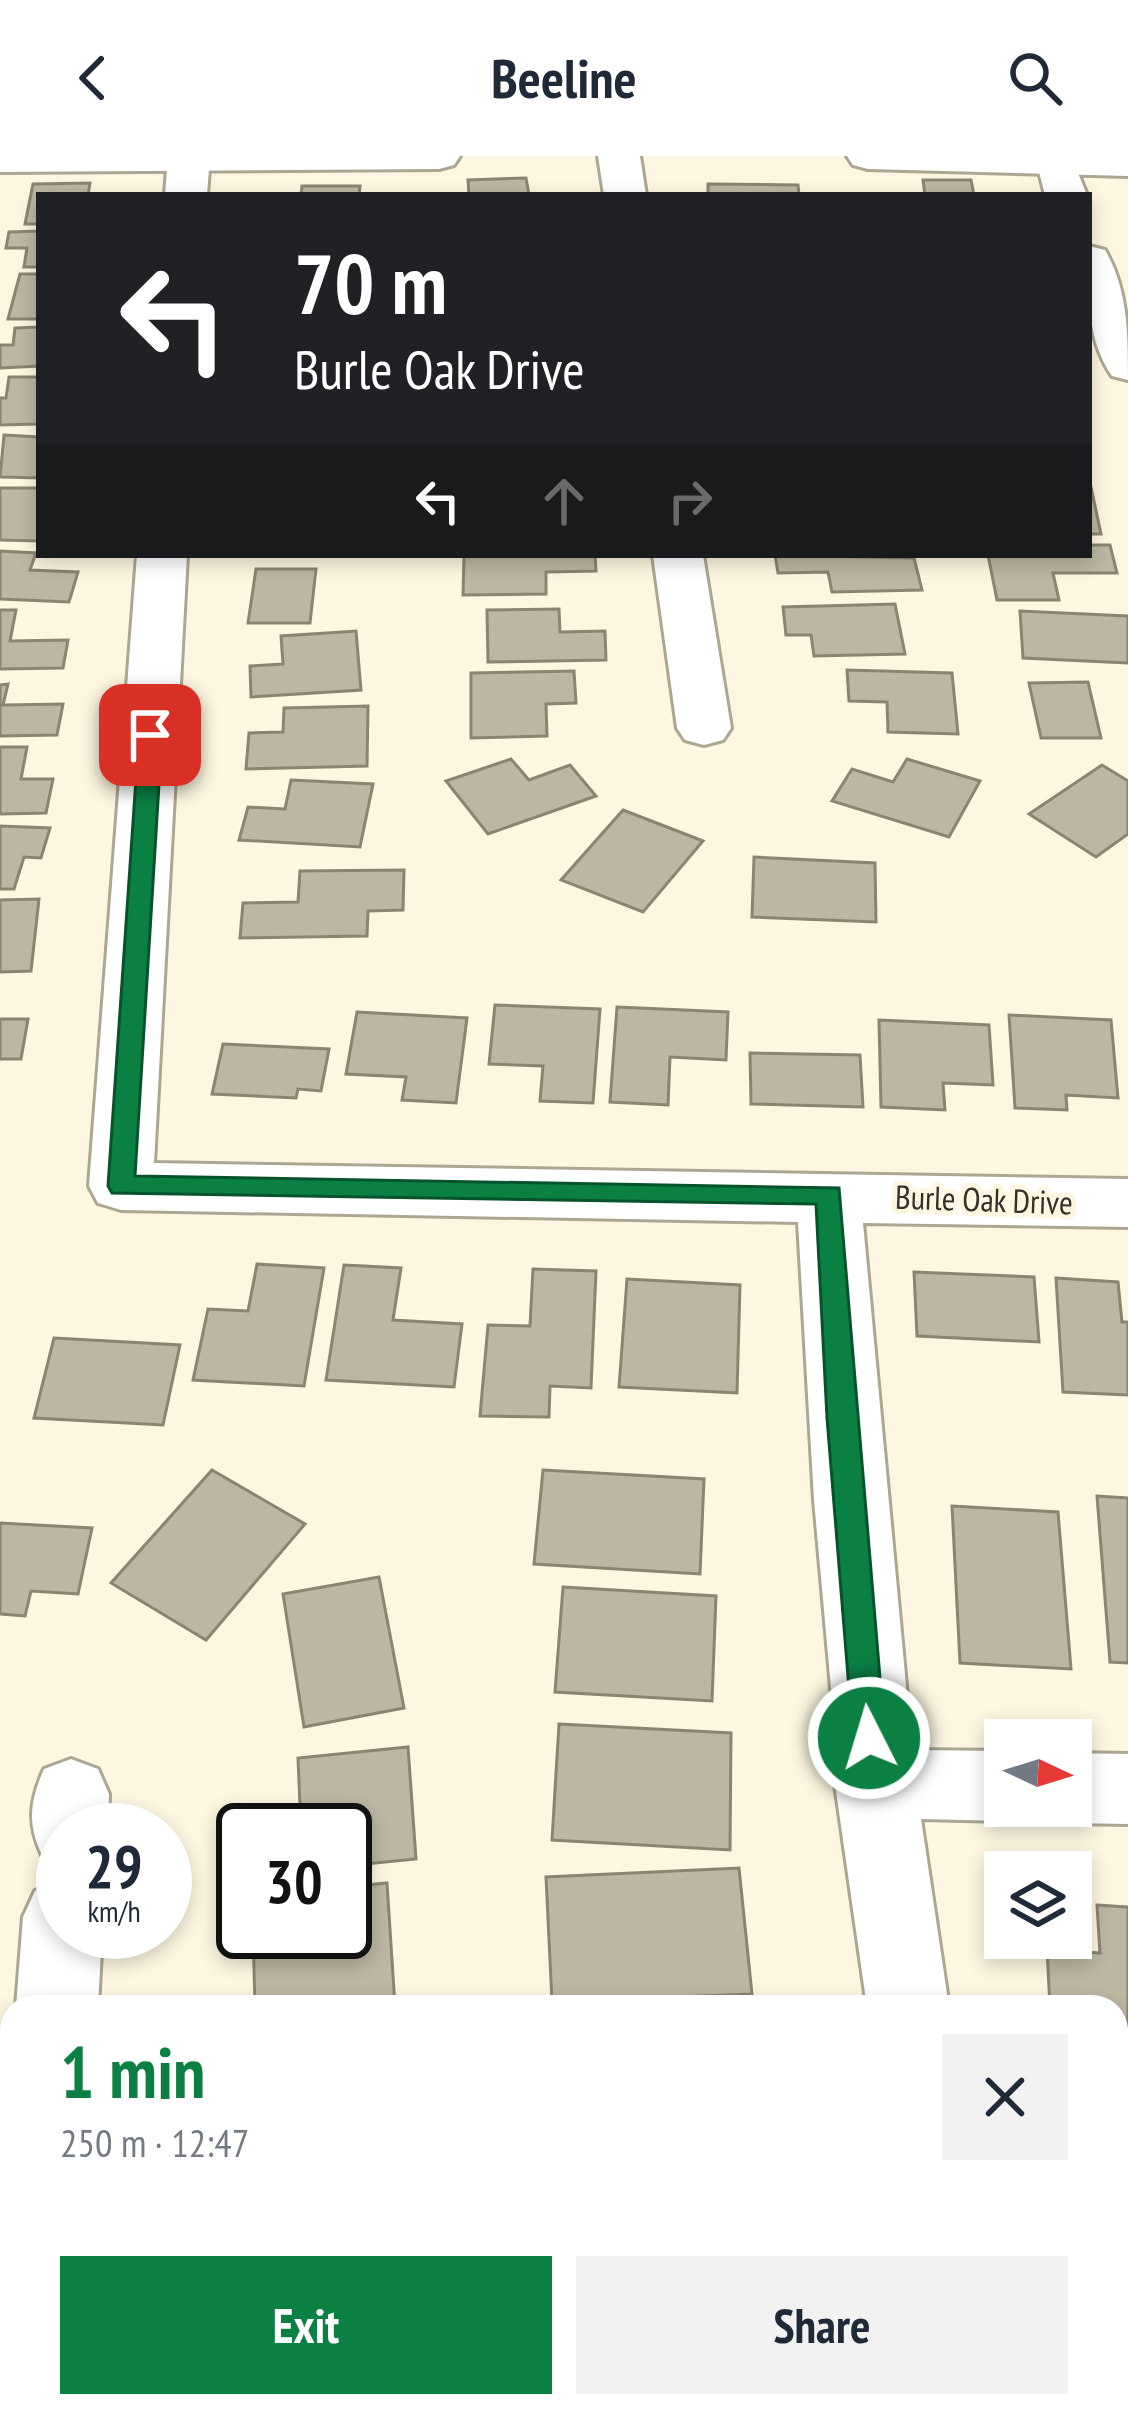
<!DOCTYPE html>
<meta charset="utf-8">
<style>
:root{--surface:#fff;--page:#f2f2f3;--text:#1f2937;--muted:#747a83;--accent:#0b8043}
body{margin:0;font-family:"PT Sans Narrow",sans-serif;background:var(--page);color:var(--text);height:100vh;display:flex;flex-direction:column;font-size:45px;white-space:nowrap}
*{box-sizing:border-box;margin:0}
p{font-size:39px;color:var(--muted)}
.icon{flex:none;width:66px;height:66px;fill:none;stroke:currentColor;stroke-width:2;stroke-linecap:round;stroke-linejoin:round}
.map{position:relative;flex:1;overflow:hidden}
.side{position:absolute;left:0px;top:1839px;width:1128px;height:423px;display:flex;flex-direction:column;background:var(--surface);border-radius:36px 36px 0 0;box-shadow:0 6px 18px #0003}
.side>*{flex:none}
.guide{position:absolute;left:36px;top:36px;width:1056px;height:366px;border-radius:0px;box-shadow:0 6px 18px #0003;background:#202124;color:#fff;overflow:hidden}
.needle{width:78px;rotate:94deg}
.controls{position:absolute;left:984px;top:1563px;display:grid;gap:24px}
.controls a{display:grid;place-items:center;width:108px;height:108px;border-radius:0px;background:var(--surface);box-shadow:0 6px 18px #0003;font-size:60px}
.speed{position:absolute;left:36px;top:1647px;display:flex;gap:24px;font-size:60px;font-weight:700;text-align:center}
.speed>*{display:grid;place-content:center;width:156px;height:156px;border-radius:50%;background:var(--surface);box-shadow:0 6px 18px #0003;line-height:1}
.speed small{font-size:30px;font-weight:400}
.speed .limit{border:6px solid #111;border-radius:18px;background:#fff;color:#111}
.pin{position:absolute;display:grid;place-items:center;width:102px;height:102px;color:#fff;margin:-51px;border-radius:24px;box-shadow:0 6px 18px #0006}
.me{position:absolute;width:132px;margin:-66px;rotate:355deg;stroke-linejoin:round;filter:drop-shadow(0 0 9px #0008)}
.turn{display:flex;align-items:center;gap:42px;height:252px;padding:0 60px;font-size:54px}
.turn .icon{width:156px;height:156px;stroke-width:2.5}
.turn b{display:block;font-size:84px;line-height:102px}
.lanes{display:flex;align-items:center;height:114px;padding:0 60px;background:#0003;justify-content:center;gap:60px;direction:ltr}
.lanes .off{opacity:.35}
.round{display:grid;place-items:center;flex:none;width:126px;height:126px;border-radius:0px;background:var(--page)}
.overview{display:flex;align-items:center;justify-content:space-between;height:204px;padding:0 60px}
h1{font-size:72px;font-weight:700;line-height:90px;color:var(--accent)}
.action{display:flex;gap:24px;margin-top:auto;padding:24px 60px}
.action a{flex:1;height:138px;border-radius:0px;background:var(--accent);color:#fff;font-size:48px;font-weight:700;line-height:138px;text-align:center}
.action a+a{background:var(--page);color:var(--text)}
header{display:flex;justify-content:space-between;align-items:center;height:156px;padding:0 60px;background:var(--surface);font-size:54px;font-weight:700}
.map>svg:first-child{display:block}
.building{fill:#bcb7a2;stroke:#8a8571;stroke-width:3}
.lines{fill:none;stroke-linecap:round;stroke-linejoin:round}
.minor-casing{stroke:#aca692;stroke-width:6}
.tertiary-casing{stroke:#aca692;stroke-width:6}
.minor{fill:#fff;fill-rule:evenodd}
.tertiary{fill:#fff;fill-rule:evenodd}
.route{fill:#0b8043;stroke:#07532c;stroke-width:3}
.labels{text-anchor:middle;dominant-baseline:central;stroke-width:10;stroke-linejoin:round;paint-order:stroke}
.street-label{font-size:33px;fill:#333128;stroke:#fdf7e1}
</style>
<header><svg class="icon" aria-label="back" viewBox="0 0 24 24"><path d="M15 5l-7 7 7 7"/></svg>Beeline<svg class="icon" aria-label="search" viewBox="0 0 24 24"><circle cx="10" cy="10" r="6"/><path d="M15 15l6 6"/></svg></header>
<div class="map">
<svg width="1128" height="2261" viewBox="0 0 1128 2261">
<rect width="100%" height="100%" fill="#fdf7e1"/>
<!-- building -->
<g class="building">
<polygon points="526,22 529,39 469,39 468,24"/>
<polygon points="923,24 971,24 974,39 925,39"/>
<polygon points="90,27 88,39 39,39 39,68 25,68 33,28"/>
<polygon points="708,28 798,29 799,39 708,39"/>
<polygon points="302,30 360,30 359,39 301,39"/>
<polygon points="39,75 39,111 24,111 27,92 6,92 9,76"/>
<polygon points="20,118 39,118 39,163 8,163"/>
<polygon points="39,171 39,210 0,212 0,189 13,189 15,172"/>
<polygon points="9,221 39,221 39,268 0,269 0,242 6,242"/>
<polygon points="4,279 39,281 39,322 0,321"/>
<polygon points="1089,331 1091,331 1101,378 1089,378"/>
<polygon points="0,332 39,332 39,385 0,384"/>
<polygon points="1089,389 1110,389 1117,417 1053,417 1059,444 997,444 988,399 1089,399"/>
<polygon points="0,395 36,397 30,414 78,416 69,446 0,443"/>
<polygon points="464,399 595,399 596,415 546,416 546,438 463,439"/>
<polygon points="775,399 914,402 922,434 832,436 828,416 778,417"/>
<polygon points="256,413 316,413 310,467 248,467"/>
<polygon points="895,448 905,498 814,500 811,479 786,479 783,451"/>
<polygon points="559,453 560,476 605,475 606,504 488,506 487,454"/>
<polygon points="0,454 16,454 10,485 68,484 63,512 0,513"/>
<polygon points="1020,455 1128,460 1128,507 1023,502"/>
<polygon points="356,475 361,534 251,541 250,510 283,508 281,480"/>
<polygon points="847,514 952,517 958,578 888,576 887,546 849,545"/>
<polygon points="574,515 576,547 546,548 547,580 471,582 471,517"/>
<polygon points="1088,526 1101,582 1041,582 1029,527"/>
<polygon points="8,528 3,549 63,548 57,579 0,580 0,529"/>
<polygon points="368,550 367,610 246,613 249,577 283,576 284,552"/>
<polygon points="0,591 27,591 21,623 53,623 46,657 0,658"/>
<polygon points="511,603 529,624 570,609 596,640 488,678 446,625"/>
<polygon points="907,603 980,625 949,681 832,645 852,613 893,626"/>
<polygon points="1102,609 1128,625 1128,678 1096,701 1029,658"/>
<polygon points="291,624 373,628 360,691 239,684 248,651 285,653"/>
<polygon points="623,654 703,685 643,756 561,724"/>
<polygon points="0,670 50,672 41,702 24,701 14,733 0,733"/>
<polygon points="754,701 875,707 876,766 752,761"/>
<polygon points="404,714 403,754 368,755 367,780 240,782 243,747 298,746 300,715"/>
<polygon points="39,743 31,815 0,816 0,744"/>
<polygon points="495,849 600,853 593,947 540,945 543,910 489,908"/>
<polygon points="617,851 728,856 726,904 670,901 668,949 610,946"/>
<polygon points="357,856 467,862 456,947 402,944 406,921 346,918"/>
<polygon points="1009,859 1111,864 1118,942 1066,939 1067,954 1015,952"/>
<polygon points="0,863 28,863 21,903 0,903"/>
<polygon points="879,864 989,869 993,929 943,927 945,954 881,951"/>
<polygon points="223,888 329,893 321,935 298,933 296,942 212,938"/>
<polygon points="750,897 860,899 863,951 751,948"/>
<polygon points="257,1108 324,1112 304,1230 193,1224 208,1153 248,1155"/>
<polygon points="344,1109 401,1112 393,1164 462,1168 454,1231 326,1224"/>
<polygon points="533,1113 596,1115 591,1232 550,1230 549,1261 480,1260 488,1169 530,1170"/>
<polygon points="914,1116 1034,1121 1039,1186 917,1180"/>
<polygon points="1056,1122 1118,1126 1122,1166 1128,1166 1128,1239 1063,1236"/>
<polygon points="627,1123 740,1129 737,1237 619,1231"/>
<polygon points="54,1182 180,1189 163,1269 34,1262"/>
<polygon points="212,1314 305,1368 206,1484 111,1427"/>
<polygon points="543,1314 704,1323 700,1418 534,1408"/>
<polygon points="1097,1340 1128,1342 1128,1507 1110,1506"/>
<polygon points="952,1350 1058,1356 1071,1513 960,1507"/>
<polygon points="0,1367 92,1372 78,1438 31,1435 25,1460 0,1458"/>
<polygon points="379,1421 404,1552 304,1571 283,1438"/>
<polygon points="563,1431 716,1440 712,1545 555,1536"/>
<polygon points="559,1568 731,1577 730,1694 552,1684"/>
<polygon points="408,1591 416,1703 345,1710 345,1674 301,1674 298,1602"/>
<polygon points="739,1712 752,1838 552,1846 546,1721"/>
<polygon points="387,1727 395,1850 255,1851 253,1776 345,1776 345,1731"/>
<polygon points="1097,1749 1128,1751 1128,1869 1116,1868 1116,1851 1050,1851 1047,1793 1100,1797"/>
<polygon points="1116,1934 1128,1934 1128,2044 1116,2043"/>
<polygon points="1128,2110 1128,2237 1120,2238 1116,2112"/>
<polygon points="214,2250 355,2250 354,2261 212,2261"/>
<polygon points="610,2250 795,2250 796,2261 610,2261"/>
</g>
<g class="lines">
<defs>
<g id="minor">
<polygon points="168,0 210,0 207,39 165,39"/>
<polygon points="598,0 640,0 646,39 604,39"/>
<polygon points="1035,0 1071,0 1087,39 1045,39"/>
<path d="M 1089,90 L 1105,94 C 1128,133 1128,178 1128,224 L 1112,220 C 1085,181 1089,135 1089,90 Z"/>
<polygon points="137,399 187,399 154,1007 1128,1023 1128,1071 863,1067 912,1594 1005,1595 1005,1650 1034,1650 1005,1665 921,1663 949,1851 867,1851 835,1628 839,1620 814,1344 798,1066 121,1054 98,1047 89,1030"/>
<polygon points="653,399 703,399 731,572 723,584 704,589 685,584 677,572"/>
<polygon points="1071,1597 1128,1598 1128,1668 1071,1667 1044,1657 1041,1650 1071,1650"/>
<path d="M 71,1603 L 98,1613 L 109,1638 L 108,1674 L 63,1674 L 63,1707 L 42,1699 C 27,1668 30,1645 44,1613 Z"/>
<polygon points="63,1724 63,1776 102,1776 98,1851 16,1851 23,1761 35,1735"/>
<polygon points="12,2212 12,2250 75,2250 74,2261 0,2261 0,2217"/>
<polygon points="925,2250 1015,2250 1017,2261 927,2261"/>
</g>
<g id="tertiary">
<polygon points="0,0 460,0 454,9 439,13 0,16"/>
<polygon points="847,0 1128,0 1128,20 868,13 853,9"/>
</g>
</defs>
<!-- minor casing -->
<use href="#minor" class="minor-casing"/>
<!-- tertiary casing -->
<use href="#tertiary" class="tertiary-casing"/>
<!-- minor -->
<use href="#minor" class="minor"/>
<!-- tertiary -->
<use href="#tertiary" class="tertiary"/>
</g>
<!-- route -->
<polygon class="route" points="150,572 162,579 135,1020 839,1032 885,1582 880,1592 869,1596 858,1592 853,1582 827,1262 816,1048 112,1037 108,1030 139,579"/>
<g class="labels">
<!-- street labels -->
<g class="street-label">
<text transform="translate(984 1043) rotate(2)">Burle Oak Drive</text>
</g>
</g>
</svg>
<div class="controls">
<a><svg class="needle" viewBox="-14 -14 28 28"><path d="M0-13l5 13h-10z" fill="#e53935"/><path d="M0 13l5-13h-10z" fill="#747a83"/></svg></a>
<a><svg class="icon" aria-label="layers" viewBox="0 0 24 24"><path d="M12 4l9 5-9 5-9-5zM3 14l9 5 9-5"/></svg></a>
</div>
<div class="speed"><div>29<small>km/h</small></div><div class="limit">30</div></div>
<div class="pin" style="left:150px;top:579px;background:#d93025"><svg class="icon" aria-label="arrive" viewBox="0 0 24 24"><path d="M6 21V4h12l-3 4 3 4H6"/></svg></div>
<svg class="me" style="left:869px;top:1582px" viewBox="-20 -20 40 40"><circle r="17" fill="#0b8043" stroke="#fff" stroke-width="3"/><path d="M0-11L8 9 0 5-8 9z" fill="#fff"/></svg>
<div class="guide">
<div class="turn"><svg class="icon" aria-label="left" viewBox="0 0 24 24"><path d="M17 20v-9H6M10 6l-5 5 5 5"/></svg><div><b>70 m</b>Burle Oak Drive</div></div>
<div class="lanes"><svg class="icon" aria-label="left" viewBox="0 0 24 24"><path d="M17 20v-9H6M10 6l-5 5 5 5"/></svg><svg class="icon off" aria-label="ahead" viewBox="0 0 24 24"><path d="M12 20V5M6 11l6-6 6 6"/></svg><svg class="icon off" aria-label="right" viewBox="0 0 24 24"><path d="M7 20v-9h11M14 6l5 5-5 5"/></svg></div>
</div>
<section class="side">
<div class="overview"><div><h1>1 min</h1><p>250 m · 12:47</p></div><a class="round"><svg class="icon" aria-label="close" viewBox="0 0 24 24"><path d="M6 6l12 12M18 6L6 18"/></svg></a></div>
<div class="action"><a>Exit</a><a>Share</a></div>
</section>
</div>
